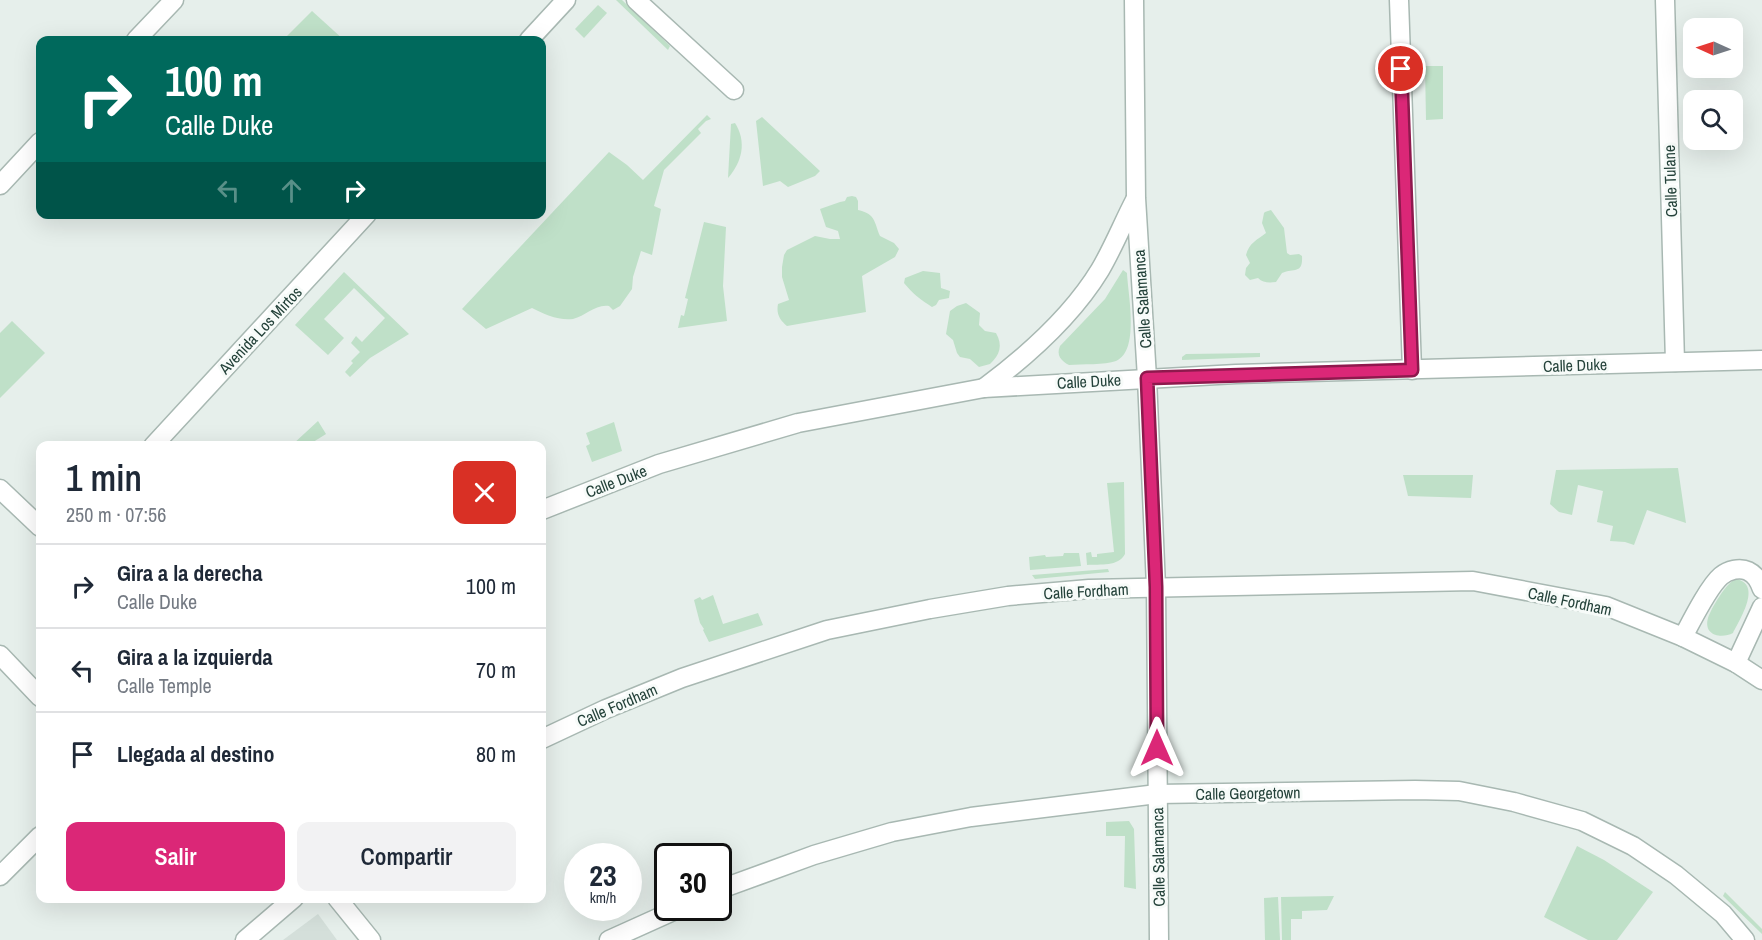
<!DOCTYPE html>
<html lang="es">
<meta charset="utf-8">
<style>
:root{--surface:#fff;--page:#f2f2f3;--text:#1f2937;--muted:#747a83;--line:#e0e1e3;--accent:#db2777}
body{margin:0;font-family:"Archivo Narrow",sans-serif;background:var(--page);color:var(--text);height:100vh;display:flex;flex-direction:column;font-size:22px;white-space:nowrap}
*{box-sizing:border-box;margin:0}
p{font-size:20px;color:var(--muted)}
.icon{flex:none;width:33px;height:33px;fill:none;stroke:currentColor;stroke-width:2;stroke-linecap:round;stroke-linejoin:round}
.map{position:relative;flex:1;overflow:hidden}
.sheet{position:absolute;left:36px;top:441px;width:510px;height:462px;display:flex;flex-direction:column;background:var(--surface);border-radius:12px;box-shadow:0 6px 24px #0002}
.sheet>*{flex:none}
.guide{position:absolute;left:36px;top:36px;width:510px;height:183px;border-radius:12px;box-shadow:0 6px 24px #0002;background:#00695c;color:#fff;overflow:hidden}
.needle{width:39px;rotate:273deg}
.controls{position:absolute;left:1683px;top:18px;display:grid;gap:12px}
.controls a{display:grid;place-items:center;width:60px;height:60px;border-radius:12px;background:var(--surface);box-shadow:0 6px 24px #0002;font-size:30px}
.speed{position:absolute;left:564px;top:843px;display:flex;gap:12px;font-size:30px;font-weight:700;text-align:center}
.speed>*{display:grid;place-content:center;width:78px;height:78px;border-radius:50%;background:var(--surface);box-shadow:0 6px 24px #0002;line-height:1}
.speed small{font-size:15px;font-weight:400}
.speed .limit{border:3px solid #111;border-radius:9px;background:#fff;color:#111}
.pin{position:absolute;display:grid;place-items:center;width:51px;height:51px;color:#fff;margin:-26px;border:3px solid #fff;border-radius:50%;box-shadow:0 2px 6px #0007}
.me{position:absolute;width:66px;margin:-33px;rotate:0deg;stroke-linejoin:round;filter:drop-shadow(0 0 4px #0008)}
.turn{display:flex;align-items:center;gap:21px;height:126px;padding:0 30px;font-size:27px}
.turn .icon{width:78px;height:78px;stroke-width:2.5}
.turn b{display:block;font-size:42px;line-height:51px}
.lanes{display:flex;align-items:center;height:57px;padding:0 30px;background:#0003;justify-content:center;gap:30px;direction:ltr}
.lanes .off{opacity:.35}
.round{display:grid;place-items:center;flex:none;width:63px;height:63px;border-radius:12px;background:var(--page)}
.head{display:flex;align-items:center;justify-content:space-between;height:102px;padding:0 30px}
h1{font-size:36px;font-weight:600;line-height:45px}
.primary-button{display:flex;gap:12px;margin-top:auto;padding:12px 30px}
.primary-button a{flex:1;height:69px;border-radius:12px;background:var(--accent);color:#fff;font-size:24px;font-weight:600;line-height:69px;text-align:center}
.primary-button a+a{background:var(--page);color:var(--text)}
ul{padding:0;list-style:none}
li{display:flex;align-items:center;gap:18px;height:84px;padding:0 30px;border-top:2px solid var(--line)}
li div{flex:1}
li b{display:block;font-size:22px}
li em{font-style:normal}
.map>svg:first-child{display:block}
.built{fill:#d4dfda}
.green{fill:#bfe0c8}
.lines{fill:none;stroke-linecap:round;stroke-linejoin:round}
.minor-casing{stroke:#a8b8b2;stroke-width:21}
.minor{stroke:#fff;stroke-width:18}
.route-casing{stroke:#8e194d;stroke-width:15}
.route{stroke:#db2777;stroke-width:10}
.labels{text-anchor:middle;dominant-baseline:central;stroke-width:6;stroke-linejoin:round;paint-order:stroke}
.street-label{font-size:16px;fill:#24423a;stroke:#f7fbf9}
</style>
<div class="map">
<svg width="1762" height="940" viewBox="0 0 1762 940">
<rect width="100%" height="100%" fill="#e6efeb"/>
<!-- built -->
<polygon class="built" points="318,914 337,940 283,940"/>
<!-- green -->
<g class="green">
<polygon points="616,0 622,0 670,46 668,50"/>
<polygon points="598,5 607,13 584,38 575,29"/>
<polygon points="312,11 344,40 283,40"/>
<polygon points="1425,66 1443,66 1443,119 1426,120"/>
<path d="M 707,115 L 711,119 L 706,121 L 698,129 L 701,133 L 664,170 L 654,206 L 661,209 L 652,255 L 641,251 L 633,277 L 632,289 L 620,306 L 613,310 L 609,306 C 595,304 586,316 573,319 C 559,321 544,314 532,308 L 486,329 L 462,309 L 609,152 L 627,165 L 643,180 Z"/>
<polygon points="762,117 820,171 815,176 788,187 780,181 763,186 756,121"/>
<path d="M 735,123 C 747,142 742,162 728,178 L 731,124 Z"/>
<path d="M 852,196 L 856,197 L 858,201 L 858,210 C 876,214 874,222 880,236 L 894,243 L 899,249 L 895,257 L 862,276 L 866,312 L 787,326 C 780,320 776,314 778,304 L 789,300 L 782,277 L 782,267 L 784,255 L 787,250 L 815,236 L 830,239 L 840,239 L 838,231 L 826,227 L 820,209 L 840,202 L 845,201 L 847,197 Z"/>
<path d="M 1271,210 L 1284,228 L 1287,253 L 1290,255 L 1299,254 L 1302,256 C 1303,274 1295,268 1282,273 L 1276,282 C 1269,283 1263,283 1258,278 L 1250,280 L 1245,275 L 1246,268 L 1250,263 L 1246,255 C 1249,243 1257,240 1266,233 L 1262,223 L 1264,213 L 1265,212 Z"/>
<polygon points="704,222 726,227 723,286 727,321 678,328 681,315 684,316 688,299 685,298"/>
<path d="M 1123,270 L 1127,273 C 1128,295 1140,351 1116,361 C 1105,365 1082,364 1069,365 C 1061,361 1056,355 1060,346 L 1105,299 Z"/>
<path d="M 923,271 L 940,273 L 941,288 L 950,291 L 949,298 L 939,300 L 936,305 L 932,307 C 921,300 912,293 904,283 L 905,278 Z"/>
<polygon points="344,272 409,334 370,358 350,377 345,372 353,363 351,361 360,352 351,343 356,336 362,342 385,318 354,288 324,319 344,338 328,355 295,325"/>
<path d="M 966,303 L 980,313 L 979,325 L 985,331 L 996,333 C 1003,345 1000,355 990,364 L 979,367 L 970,359 L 960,357 L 957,353 L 953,340 L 946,334 L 950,311 L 957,306 Z"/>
<polygon points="12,321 45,353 0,398 0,333"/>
<polygon points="1260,353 1260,357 1182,360 1182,357 1186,354"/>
<polygon points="318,421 326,434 310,444 310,445 292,445"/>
<polygon points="614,422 622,451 592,462 586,446 590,444 586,433"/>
<polygon points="1678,468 1686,523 1647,510 1634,545 1625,542 1610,541 1613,526 1597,522 1603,491 1578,485 1572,515 1559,512 1550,504 1556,470"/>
<polygon points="1403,475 1473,475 1471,498 1408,496"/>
<path d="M 1124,482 L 1125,554 C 1118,567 1101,564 1087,565 L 1086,553 L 1091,552 L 1092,557 L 1097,557 L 1097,554 L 1114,552 L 1107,483 Z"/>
<polygon points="1064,553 1079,553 1081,566 1030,570 1029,557 1045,555 1046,557 1063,556"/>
<polygon points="1108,569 1109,572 1035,579 1032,575"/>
<path d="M 1735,579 C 1762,583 1742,616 1733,633 C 1722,639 1703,636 1708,618 C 1712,607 1725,585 1735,579 Z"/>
<polygon points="713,595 723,624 758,613 763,625 709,642 703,630 704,629 700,623 694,600 700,597 702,600"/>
<polygon points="1129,821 1134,829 1136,889 1124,887 1125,836 1106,836 1106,822"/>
<polygon points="1577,846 1604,860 1653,892 1617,940 1588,940 1544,917"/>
<polygon points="1725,892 1762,929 1762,934 1723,896"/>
<polygon points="1334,896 1327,910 1302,911 1302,919 1291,919 1291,940 1282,940 1281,897"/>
<polygon points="1278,897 1280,940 1265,940 1264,898"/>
</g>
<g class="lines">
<defs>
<g id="minor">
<polyline points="636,0 734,90"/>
<polyline points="1134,0 1136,198 1147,378 1156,587 1159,940"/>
<polyline points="1399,0 1412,370"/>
<polyline points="1665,0 1675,362"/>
<polyline points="136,40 174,0"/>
<polyline points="529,40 566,0"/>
<polyline points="0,185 40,142"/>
<path d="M 984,388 C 1027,356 1072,316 1100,270 C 1113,248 1123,223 1135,200"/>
<polyline points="153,446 367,214"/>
<polyline points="0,489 40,527"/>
<polyline points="542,510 659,464 798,423 984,388 1236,374 1762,360"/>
<path d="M 1683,637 C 1691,622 1709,586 1721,576 C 1728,570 1740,567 1748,571 C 1756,575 1759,581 1762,589"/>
<polyline points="0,655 40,697"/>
<polyline points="1736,663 1762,607"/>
<polyline points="542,739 606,709 682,678 827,630 930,609 1008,596 1089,589 1473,581 1606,606 1683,637 1736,663 1762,680"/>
<polyline points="0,876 40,836"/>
<polyline points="718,890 814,855 892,832 971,817 1157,794 1415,790 1459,791 1514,802 1582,821 1633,846 1676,875 1723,914 1745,940"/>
<polyline points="337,898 371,940"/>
<polyline points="245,940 294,898"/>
<polyline points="609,940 680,908"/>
</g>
</defs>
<!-- minor casing -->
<use href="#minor" class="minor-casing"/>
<!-- minor -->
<use href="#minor" class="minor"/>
</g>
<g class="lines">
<defs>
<polyline id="route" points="1157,748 1156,587 1147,378 1412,370 1401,69"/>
</defs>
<!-- route casing -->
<use href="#route" class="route-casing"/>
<!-- route -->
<use href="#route" class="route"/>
</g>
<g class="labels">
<!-- street labels -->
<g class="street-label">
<text transform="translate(1670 181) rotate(-92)">Calle Tulane</text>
<text transform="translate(1142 299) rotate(-94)">Calle Salamanca</text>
<text transform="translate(260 330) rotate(-47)">Avenida Los Mirtos</text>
<text transform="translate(1575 365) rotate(-2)">Calle Duke</text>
<text transform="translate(1089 381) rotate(-3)">Calle Duke</text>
<text transform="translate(616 481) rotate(-21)">Calle Duke</text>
<text transform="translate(1086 591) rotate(-3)">Calle Fordham</text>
<text transform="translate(1570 601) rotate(12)">Calle Fordham</text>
<text transform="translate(617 705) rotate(-23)">Calle Fordham</text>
<text transform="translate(1248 793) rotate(-1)">Calle Georgetown</text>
<text transform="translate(1158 857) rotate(-91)">Calle Salamanca</text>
</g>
</g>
</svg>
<div class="controls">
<a><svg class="needle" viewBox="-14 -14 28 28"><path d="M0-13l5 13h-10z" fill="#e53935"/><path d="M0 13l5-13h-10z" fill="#747a83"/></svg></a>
<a><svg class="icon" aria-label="search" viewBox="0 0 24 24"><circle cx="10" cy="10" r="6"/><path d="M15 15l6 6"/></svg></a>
</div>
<div class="speed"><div>23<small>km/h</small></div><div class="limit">30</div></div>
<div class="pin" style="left:1401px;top:69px;background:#d93025"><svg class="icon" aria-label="arrive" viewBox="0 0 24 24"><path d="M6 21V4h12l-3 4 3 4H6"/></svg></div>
<svg class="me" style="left:1157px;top:748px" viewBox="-20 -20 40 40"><path d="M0-17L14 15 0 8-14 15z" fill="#db2777" stroke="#fff" stroke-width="4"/></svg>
<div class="guide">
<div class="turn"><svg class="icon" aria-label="right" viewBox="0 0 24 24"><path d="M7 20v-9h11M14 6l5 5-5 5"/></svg><div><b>100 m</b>Calle Duke</div></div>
<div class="lanes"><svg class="icon off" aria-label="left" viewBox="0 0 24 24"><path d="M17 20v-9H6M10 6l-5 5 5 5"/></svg><svg class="icon off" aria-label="ahead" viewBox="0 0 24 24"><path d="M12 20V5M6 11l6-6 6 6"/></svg><svg class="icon" aria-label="right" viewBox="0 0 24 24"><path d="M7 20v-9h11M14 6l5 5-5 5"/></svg></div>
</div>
<section class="sheet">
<div class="head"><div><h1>1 min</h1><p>250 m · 07:56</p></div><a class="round" style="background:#d93025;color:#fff"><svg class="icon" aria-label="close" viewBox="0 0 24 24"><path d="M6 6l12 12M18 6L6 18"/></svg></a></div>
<ul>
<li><svg class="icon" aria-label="right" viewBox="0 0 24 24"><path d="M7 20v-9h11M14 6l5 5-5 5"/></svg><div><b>Gira a la derecha</b><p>Calle Duke</p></div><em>100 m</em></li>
<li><svg class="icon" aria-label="left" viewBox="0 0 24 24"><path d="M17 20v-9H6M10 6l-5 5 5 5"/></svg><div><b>Gira a la izquierda</b><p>Calle Temple</p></div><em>70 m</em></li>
<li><svg class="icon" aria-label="arrive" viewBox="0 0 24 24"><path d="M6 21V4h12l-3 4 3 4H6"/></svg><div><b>Llegada al destino</b></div><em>80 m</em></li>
</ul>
<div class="primary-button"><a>Salir</a><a>Compartir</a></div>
</section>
</div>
